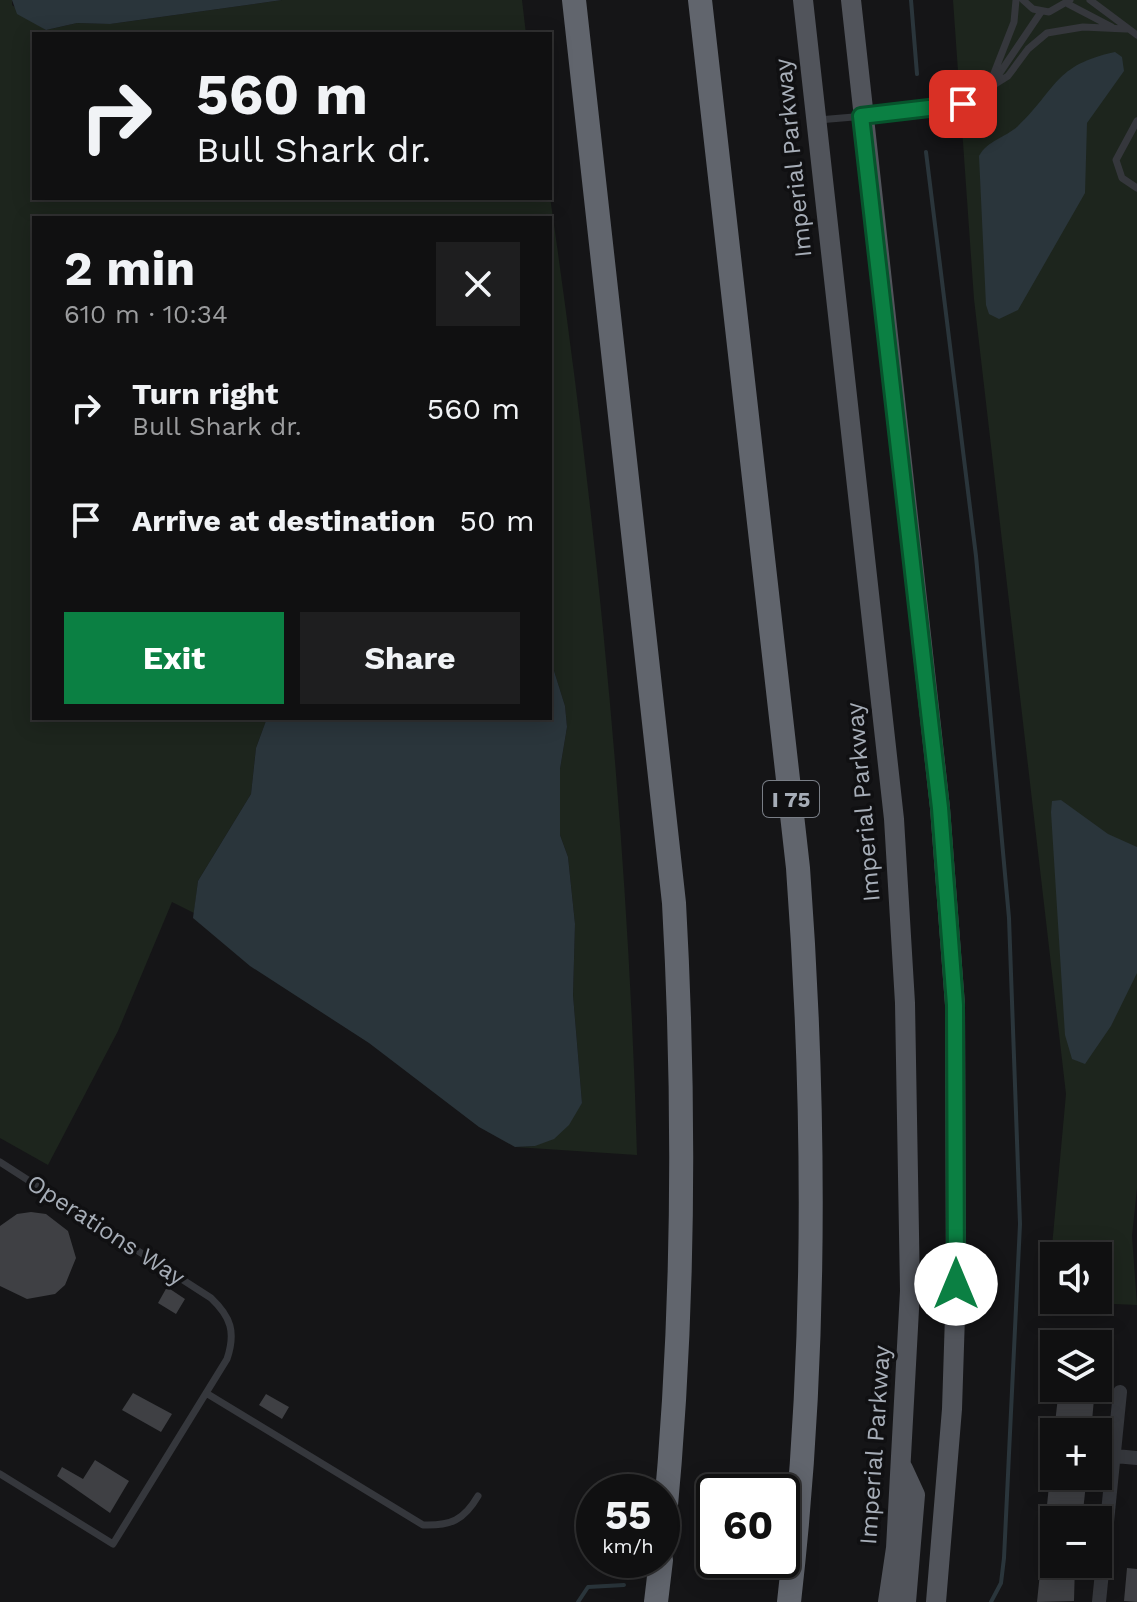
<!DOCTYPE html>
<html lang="en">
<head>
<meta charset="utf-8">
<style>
	body { margin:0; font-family:"Work Sans",sans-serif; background:#1e1e1f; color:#f1f3f6; height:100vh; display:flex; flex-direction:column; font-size:30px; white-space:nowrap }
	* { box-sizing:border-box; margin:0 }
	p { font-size:26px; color:#9c9d9f }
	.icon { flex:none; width:44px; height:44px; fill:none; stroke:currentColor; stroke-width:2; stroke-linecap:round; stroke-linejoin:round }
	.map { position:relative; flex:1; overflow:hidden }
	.panel { position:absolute; left:32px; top:216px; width:520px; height:504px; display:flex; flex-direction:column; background:#101011; border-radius:0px; box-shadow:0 4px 20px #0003,0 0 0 2px #303031 }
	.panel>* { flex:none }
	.top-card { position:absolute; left:32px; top:32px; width:520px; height:168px; border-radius:0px; box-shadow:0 4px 20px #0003,0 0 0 2px #303031; background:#101011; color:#f1f3f6; overflow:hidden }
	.buttons { position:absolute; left:1040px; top:1242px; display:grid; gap:16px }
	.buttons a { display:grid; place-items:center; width:72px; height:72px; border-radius:0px; background:#101011; box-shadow:0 4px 20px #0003,0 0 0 2px #303031; font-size:40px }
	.speed { position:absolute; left:576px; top:1474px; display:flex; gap:16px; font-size:40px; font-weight:700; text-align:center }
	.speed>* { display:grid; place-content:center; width:104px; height:104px; border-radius:50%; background:#101011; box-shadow:0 4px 20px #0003,0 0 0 2px #303031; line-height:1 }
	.speed small { font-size:20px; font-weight:400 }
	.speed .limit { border:4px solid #111; border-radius:12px; background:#fff; color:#111 }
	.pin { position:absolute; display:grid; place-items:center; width:68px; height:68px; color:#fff; margin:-34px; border-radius:16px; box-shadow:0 4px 12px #0006 }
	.me { position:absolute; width:88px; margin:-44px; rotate:0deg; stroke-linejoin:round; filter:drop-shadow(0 0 6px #0008) }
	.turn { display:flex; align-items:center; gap:28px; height:168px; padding:0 32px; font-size:36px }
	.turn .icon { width:104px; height:104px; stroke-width:2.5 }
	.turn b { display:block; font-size:56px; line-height:68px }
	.round { display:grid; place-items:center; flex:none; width:84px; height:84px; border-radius:0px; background:#1e1e1f }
	.overview { display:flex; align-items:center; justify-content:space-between; height:136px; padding:0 32px }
	h1 { font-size:48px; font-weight:700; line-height:60px }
	.cta { display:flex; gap:16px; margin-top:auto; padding:16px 32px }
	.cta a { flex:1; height:92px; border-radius:0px; background:#0b8043; color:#fff; font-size:32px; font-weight:700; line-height:92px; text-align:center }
	.cta a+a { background:#1e1e1f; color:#f1f3f6 }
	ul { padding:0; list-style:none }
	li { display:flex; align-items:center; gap:24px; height:112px; padding:0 32px }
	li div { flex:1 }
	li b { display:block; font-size:30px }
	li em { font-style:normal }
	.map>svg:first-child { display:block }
	.green { fill:#1d251d; fill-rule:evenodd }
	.water { fill:#2a353b }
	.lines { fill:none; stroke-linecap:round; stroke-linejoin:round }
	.stream { stroke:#2a353b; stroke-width:4 }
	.building { fill:#3f4044 }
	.lane { stroke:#35373c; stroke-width:7 }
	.street { stroke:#35373c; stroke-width:14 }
	.primary { stroke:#51545b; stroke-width:20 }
	.highway { stroke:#61656d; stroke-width:24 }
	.route-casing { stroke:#07532c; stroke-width:20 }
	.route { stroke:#0b8043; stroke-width:14 }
	.labels { text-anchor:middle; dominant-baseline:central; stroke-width:7; stroke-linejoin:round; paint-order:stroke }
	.shield { fill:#101012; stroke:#797e86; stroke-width:2 }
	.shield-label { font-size:22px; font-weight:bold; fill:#a6adb7 }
	.street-label { font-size:24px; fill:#a6adb7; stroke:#101012 }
</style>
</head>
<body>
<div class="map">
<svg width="1137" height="1602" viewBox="0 0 1137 1602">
	<rect width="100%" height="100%" fill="#151517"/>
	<!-- green -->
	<path class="green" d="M0 0H12V5L46 30 77 23 110 24 282 0H522L526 34H34V198L550 197C596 514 628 834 637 1155L515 1147 535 1146 582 1103 573 995 575 924 568 857 560 835V769L567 727 565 706 550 658V218H34V718H267L256 748 251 794 198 881 194 913 172 902 118 1031 48 1165 0 1138Z
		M953 0H1137V1188L1132 1236 1137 1305 1047 1301 1066 1094 974 299ZM1054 1256H1098V1300H1054Z"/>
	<!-- water -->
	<path class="water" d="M12 0H282L110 24 77 23 46 30 17 14Z
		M1115 52 1122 57 1124 71 1087 123 1085 193 1018 310 999 319 989 314 986 305 979 156C988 140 1005 138 1018 126 1057 89 1054 65 1115 52Z
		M550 658 565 706 567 727 560 769V835L568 857 575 924 573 995 582 1103 569 1125 554 1139 535 1146 515 1147 479 1127 369 1043 250 966 193 918 198 881 251 794 256 748 267 718H550Z
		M1061 800 1108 834 1137 847V973L1111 1026 1085 1064 1072 1059 1065 1035 1051 812 1052 801Z"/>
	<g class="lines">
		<!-- stream -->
		<path class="stream" d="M911 0 917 74
			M926 152 976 556 1009 918 1020 1224 1004 1558 1001 1583 991 1602
			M578 1602 588 1587 624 1585"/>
	</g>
	<!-- building -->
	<path class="building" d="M31 1212 46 1214 68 1231 76 1258 65 1285 55 1294 27 1299 0 1286V1226L17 1214Z
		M167 1287 185 1299 176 1314 158 1303Z
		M1059 1388H1095L1091 1432H1054Z
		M133 1393 172 1414 161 1432 122 1410Z
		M266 1394 289 1407 282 1419 259 1405Z
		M95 1460 129 1481 110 1513 57 1476 62 1467 83 1479Z
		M1050 1476 1083 1479 1086 1484 1082 1520H1054V1564H1075L1074 1601 1037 1602Z
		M1127 1568 1137 1569V1602L1124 1601Z"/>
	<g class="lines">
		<!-- lane -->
		<path class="lane" d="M1023 0 1033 9 1049 12 1070 0
			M1090 0 1137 35
			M1068 4 1112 27
			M991 86 1041 12
			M987 91 1014 22 1016 0
			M818 120 937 110 963 104 1008 76 1028 49 1047 33 1083 27 1126 29
			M1137 121 1116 160 1122 178 1137 188
			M0 1162 211 1298C231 1317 236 1332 227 1359L113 1544 0 1474
			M206 1393 423 1525C451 1526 464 1520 478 1496"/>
		<!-- street -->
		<path class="street" d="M1115 1456 1137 1458
			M1099 1602 1120 1392"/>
		<!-- primary -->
		<path class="primary" d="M803 0 894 819 905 1003 910 1291 896 1548 888 1602
			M851 0 940 808 955 1005 956 1284 952 1409 936 1602
			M903 1469 915 1495 906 1602"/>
		<!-- highway -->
		<path class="highway" d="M574 0 674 903C686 1119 684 1333 662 1548
			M700 0 798 868C816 1113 817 1358 789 1602
			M656 1602 661 1560"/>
	</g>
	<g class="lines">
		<defs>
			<path id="route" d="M956 1284 955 1005 940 808 861 116 963 104"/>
		</defs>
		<!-- route casing -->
		<use href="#route" class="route-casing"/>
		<!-- route -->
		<use href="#route" class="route"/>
	</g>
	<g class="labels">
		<!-- shield labels -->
		<rect class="shield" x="763" y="781" width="56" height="36" rx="6"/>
		<g class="shield-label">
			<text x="791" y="799">I 75</text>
		</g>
		<!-- street labels -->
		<g class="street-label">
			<text transform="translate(793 158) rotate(-96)">Imperial Parkway</text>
			<text transform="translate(863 802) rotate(-95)">Imperial Parkway</text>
			<text transform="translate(106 1230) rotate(33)">Operations Way</text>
			<text transform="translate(875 1445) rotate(-86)">Imperial Parkway</text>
		</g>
	</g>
</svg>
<div class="buttons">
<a><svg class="icon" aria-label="sound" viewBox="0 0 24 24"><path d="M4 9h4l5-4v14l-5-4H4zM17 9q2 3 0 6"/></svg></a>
<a><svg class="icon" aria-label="layers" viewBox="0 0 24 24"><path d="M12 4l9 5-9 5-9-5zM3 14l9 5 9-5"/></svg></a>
<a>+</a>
<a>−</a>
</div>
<div class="speed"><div>55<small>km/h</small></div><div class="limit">60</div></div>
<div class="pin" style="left:963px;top:104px;background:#d93025"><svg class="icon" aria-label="arrive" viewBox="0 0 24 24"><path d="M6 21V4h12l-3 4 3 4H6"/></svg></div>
<svg class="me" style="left:956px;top:1284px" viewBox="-20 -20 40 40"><circle r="19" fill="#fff"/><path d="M0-13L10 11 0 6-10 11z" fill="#0b8043"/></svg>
<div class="top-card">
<div class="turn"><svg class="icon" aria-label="right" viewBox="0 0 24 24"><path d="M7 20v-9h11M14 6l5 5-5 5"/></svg><div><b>560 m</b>Bull Shark dr.</div></div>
</div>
<section class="panel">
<div class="overview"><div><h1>2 min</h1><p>610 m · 10:34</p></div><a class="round"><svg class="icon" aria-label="close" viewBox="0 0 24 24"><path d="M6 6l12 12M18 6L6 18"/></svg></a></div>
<ul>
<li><svg class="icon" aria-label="right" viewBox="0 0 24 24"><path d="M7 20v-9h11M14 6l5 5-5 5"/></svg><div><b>Turn right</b><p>Bull Shark dr.</p></div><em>560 m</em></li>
<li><svg class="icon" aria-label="arrive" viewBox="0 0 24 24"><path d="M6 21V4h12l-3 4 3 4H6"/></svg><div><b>Arrive at destination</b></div><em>50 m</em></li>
</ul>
<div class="cta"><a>Exit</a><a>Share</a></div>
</section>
</div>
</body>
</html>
